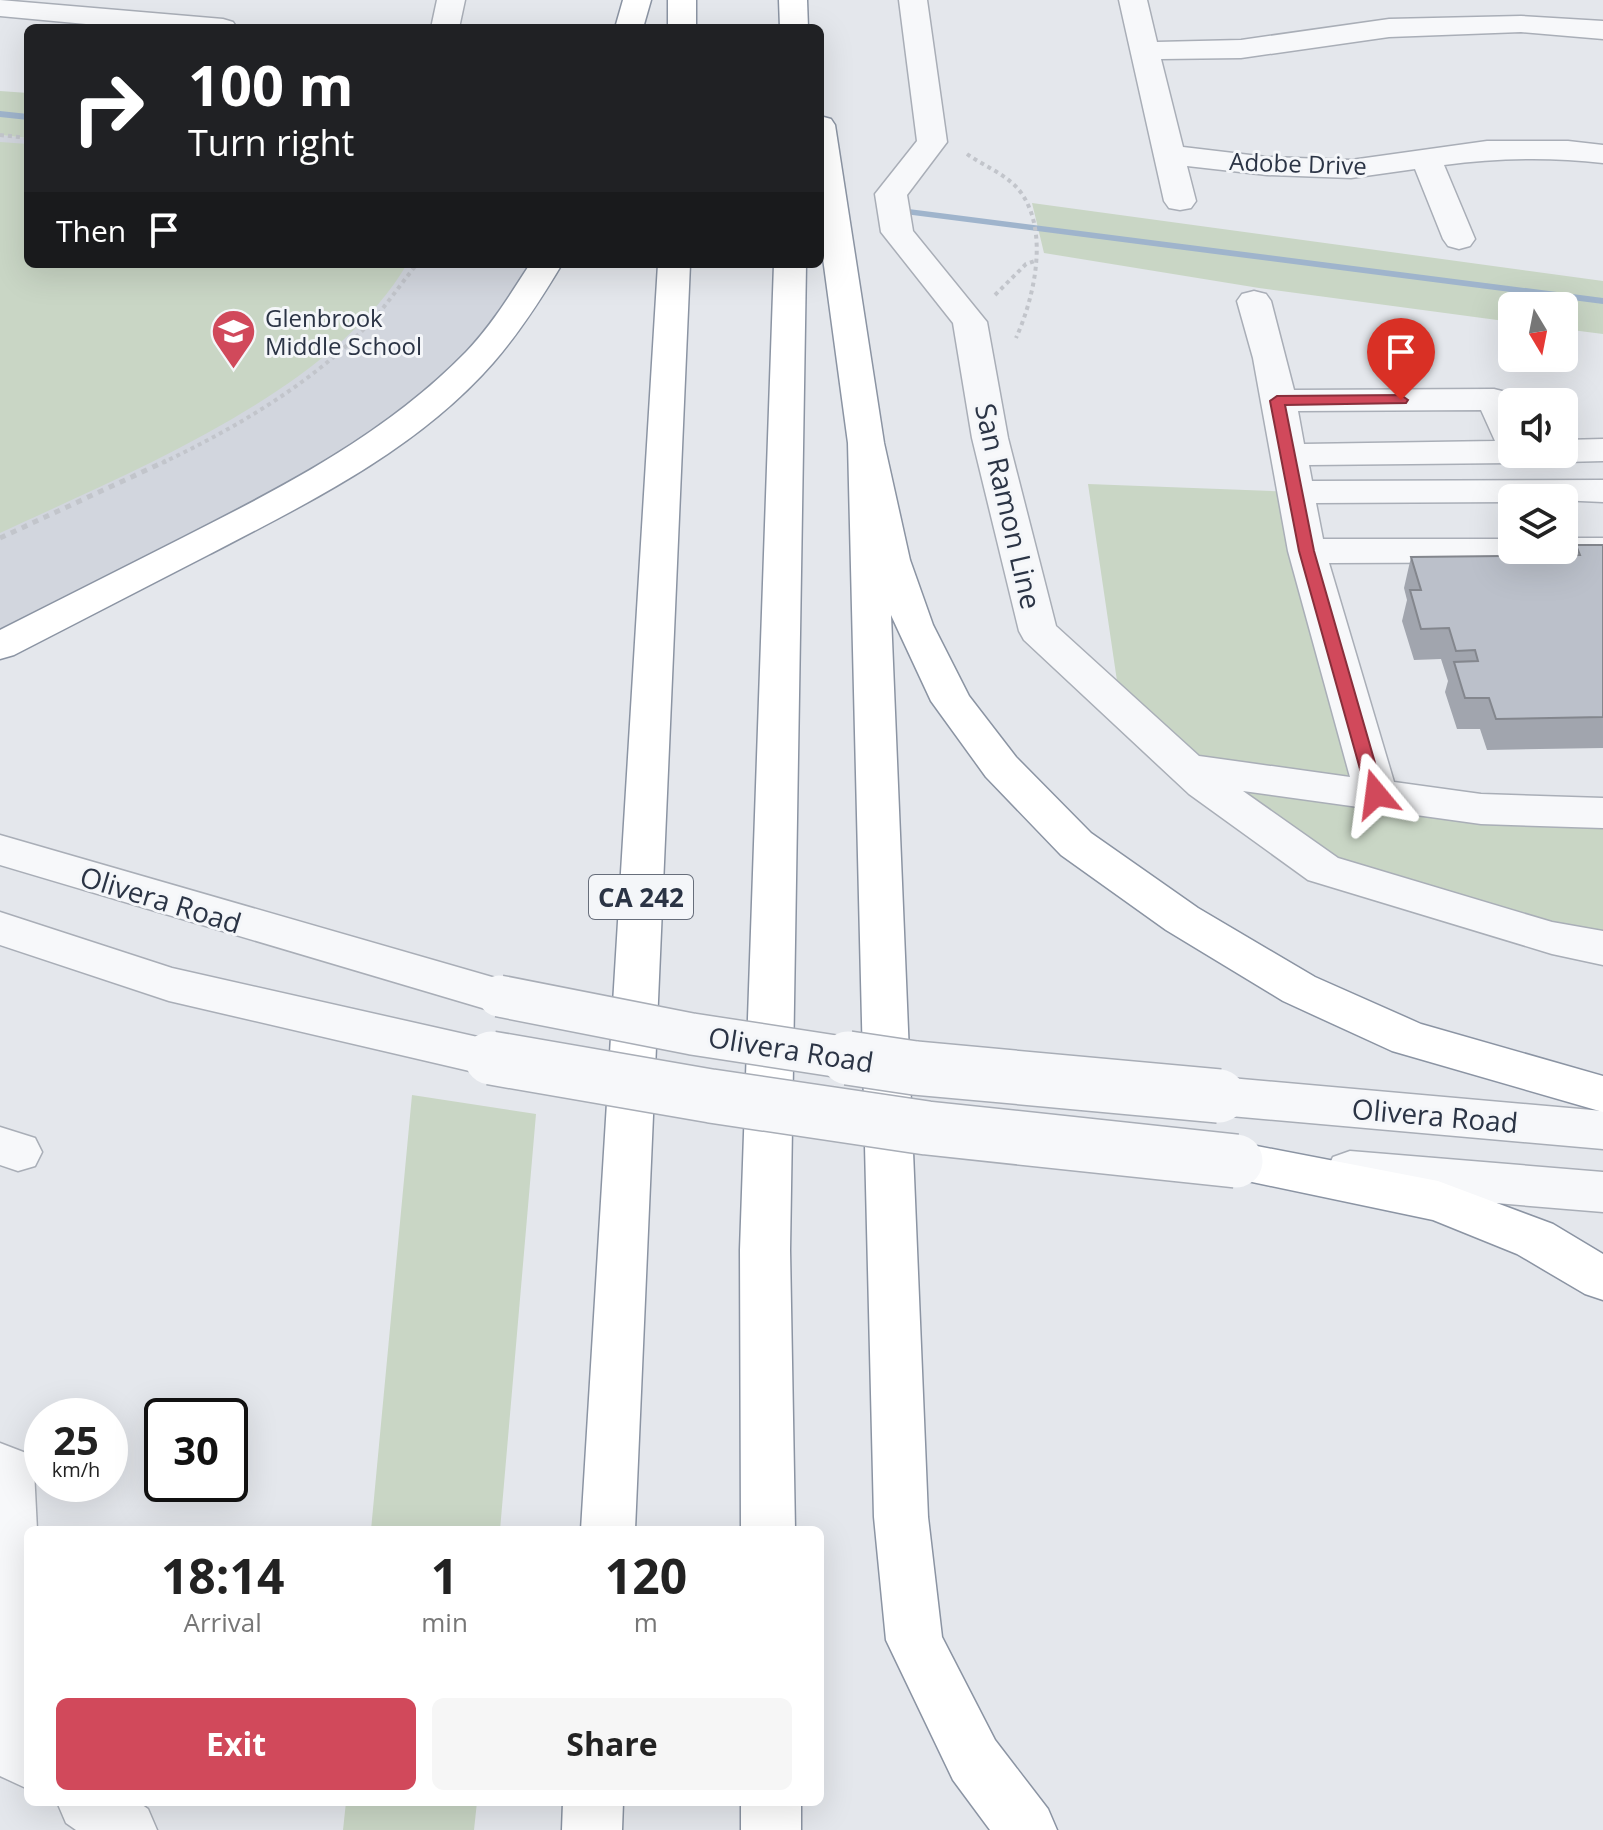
<!DOCTYPE html>
<html lang="en">
<head>
<meta charset="utf-8">
<style>
	body { margin:0; font-family:"Open Sans",sans-serif; background:#f6f6f6; color:#222; height:100vh; display:flex; flex-direction:column; font-size:30px; white-space:nowrap }
	* { box-sizing:border-box; margin:0 }
	p { font-size:26px; color:#767676 }
	.icon { flex:none; width:44px; height:44px; fill:none; stroke:currentColor; stroke-width:2; stroke-linecap:round; stroke-linejoin:round }
	.map { position:relative; flex:1; overflow:hidden }
	.details { position:absolute; left:24px; top:1526px; width:800px; height:280px; display:flex; flex-direction:column; background:#fff; border-radius:12px; box-shadow:0 8px 32px #0002 }
	.details>* { flex:none }
	.banner { position:absolute; left:24px; top:24px; width:800px; height:244px; border-radius:12px; box-shadow:0 8px 32px #0002; background:#202124; color:#fff; overflow:hidden }
	.needle { width:52px; rotate:170deg }
	.buttons { position:absolute; left:1498px; top:292px; display:grid; gap:16px }
	.buttons a { display:grid; place-items:center; width:80px; height:80px; border-radius:12px; background:#fff; box-shadow:0 8px 32px #0002; font-size:40px }
	.speed { position:absolute; left:24px; top:1398px; display:flex; gap:16px; font-size:40px; font-weight:700; text-align:center }
	.speed>* { display:grid; place-content:center; width:104px; height:104px; border-radius:50%; background:#fff; box-shadow:0 8px 32px #0002; line-height:1 }
	.speed small { font-size:20px; font-weight:400 }
	.speed .limit { border:4px solid #111; border-radius:12px; background:#fff; color:#111 }
	.pin { position:absolute; display:grid; place-items:center; width:68px; height:68px; color:#fff; margin:-82px -34px; border-radius:50% 50% 50% 0; rotate:-45deg; box-shadow:0 0 8px #0007 }
	.pin .icon { rotate:45deg }
	.me { position:absolute; width:88px; margin:-44px; rotate:344deg; stroke-linejoin:round; filter:drop-shadow(0 0 6px #0008) }
	.turn { display:flex; align-items:center; gap:28px; height:168px; padding:0 32px; font-size:36px }
	.turn .icon { width:104px; height:104px; stroke-width:2.5 }
	.turn b { display:block; font-size:56px; line-height:68px }
	.then { display:flex; align-items:center; height:76px; padding:0 32px; background:#0003; gap:16px; font-size:30px }
	.eta { display:flex; justify-content:space-evenly; align-items:center; height:136px; text-align:center }
	.eta b { font-size:48px; font-weight:700; line-height:56px }
	.action { display:flex; gap:16px; margin-top:auto; padding:16px 32px }
	.action a { flex:1; height:92px; border-radius:12px; background:#d1495b; color:#fff; font-size:32px; font-weight:700; line-height:92px; text-align:center }
	.action a+a { background:#f6f6f6; color:#222 }
	.map>svg:first-child { display:block }
	.built { fill:#d2d6de }
	.green { fill:#c9d6c5 }
	.lines { fill:none; stroke-linecap:round; stroke-linejoin:round }
	.stream { fill:#9fb4cc; fill-rule:evenodd }
	.minor-casing { stroke:#a9aeb7; stroke-width:3 }
	.highway-casing { stroke:#8b94a3; stroke-width:3 }
	.path-far1 { stroke:#c2c5cb; stroke-width:4; stroke-dasharray:4 4; stroke-linecap:butt }
	.path { stroke:#c2c5cb; stroke-width:5; stroke-dasharray:6 6; stroke-linecap:butt }
	.minor { fill:#f7f8fa; fill-rule:evenodd }
	.highway { fill:#fff; fill-rule:evenodd }
	.minor-bridge-far1-casing { stroke:#a9aeb7; stroke-width:44; stroke-linecap:butt }
	.minor-bridge-casing { stroke:#a9aeb7; stroke-width:56; stroke-linecap:butt }
	.minor-bridge-far1 { stroke:#f7f8fa; stroke-width:41 }
	.minor-bridge { stroke:#f7f8fa; stroke-width:53 }
	.wall { fill:#a1a5ae }
	.building { fill:#bbc0ca; stroke:#83868d; stroke-width:2 }
	.route { fill:#d1495b; stroke:#882f3b; stroke-width:2 }
	.labels { text-anchor:middle; dominant-baseline:central; stroke-width:6; stroke-linejoin:round; paint-order:stroke }
	.far-street-label { font-size:24px; fill:#2b3445; stroke:#f4f6f9 }
	.far-poi-label { font-size:24px; fill:#2b3445; stroke:#f4f6f9; text-anchor:start }
	.shield { fill:#f4f6f9; stroke:#676e7b; stroke-width:2 }
	.shield-label { font-size:26px; font-weight:bold; fill:#2b3445 }
	.street-label { font-size:28px; fill:#2b3445; stroke:#f4f6f9 }
</style>
</head>
<body>
<div class="map">
<svg width="1603" height="1830" viewBox="0 0 1603 1830">
	<rect width="100%" height="100%" fill="#e4e7ec"/>
	<!-- built -->
	<path class="built" d="M0 135 28 138V264H546L440 398 0 646Z"/>
	<!-- green -->
	<path class="green" d="M0 91 28 93V138L0 135Z
		M0 142 28 144V264H407C332 392 130 472 0 533Z
		M1032 203 1603 281V334L1564 329V306H1512V322L1259 288 1044 253Z
		M1088 484 1295 492 1376 794 1603 813V948L1323 869 1121 708Z
		M412 1095 536 1114 500 1530H371Z
		M346 1802H477L474 1830H343Z"/>
	<g class="lines">
		<!-- stream -->
		<path class="stream" d="M0 111 28 114V120L0 117Z
			M893 207 1603 298V304L889 212V208Z"/>
		<defs>
			<path id="minor" d="M0 0 223 19 233 22 237 28H129L0 16Z
				M437 0H465L459 28H431Z
				M899 0H927L947 142 907 195 913 231 987 322 1008 438 1056 626 1199 756 1350 777 1288 551 1253 358 1237 301 1242 294 1254 291 1266 294 1271 301 1294 390 1494 389 1506 392 1513 402 1512 454H1529L1525 460 1512 463 1309 465 1312 481 1603 480V502L1512 498V502L1316 503 1323 539H1512V550H1564V538H1603V562L1329 563 1394 782 1481 794 1603 798V828L1481 824 1243 791 1338 858 1552 922 1603 931V965L1552 954 1308 880 1189 794 1024 640 1019 631 972 438 953 323 881 232 875 194 917 141ZM1481 410 1495 441 1304 444 1298 411Z
				M1119 0H1147L1157 42 1241 40 1389 19 1521 16 1603 21V39L1521 32 1389 37 1241 58 1161 59 1183 147 1267 157 1351 160 1487 141H1568L1603 145V163C1550 157 1497 158 1444 165L1475 239 1470 246 1459 249 1448 246 1443 239 1415 169 1351 178 1267 175 1187 166 1196 201 1191 208 1180 210 1169 208 1164 201Z
				M1603 439V461L1564 462 1551 459 1548 454H1564V440Z
				M0 835 499 979 515 984 522 996 515 1008 499 1013 0 865Z
				M0 912 172 968 491 1040 507 1045 514 1058 507 1071 491 1076 169 1001 0 945Z
				M1219 1077 1603 1111V1149L1219 1115 1202 1109 1195 1096 1202 1083Z
				M0 1127 35 1138 42 1152 35 1166 18 1171 0 1165Z
				M1350 1151 1603 1172V1212L1350 1191 1333 1185 1326 1171 1333 1157Z
				M0 1443 26 1453 34 1470 37 1530H28V1789L0 1776Z
				M57 1802H138L148 1809 157 1830H76L66 1823Z"/>
			<path id="highway" d="M623 0H651L643 28H615Z
				M668 0H696V28H668Z
				M779 0H807L808 28H780Z
				M820 116 831 119 835 125 884 443 910 560 933 625 969 696 1016 757 1091 833 1198 908 1315 977 1421 1024 1603 1076V1112L1392 1051 1283 1001 1166 930 1061 855 986 777 931 701 891 615 928 1517 942 1637 995 1740 1048 1809 1057 1830H990L953 1780 886 1640 874 1517 848 443 820 236Z
				M530 264H562C541 299 520 332 493 363 417 450 308 503 208 555 143 588 79 622 14 655L0 659V630C61 599 123 568 184 537 285 486 386 434 466 352 491 326 510 295 530 264Z
				M658 264H690L635 1530H581Z
				M774 264H806L790 1250 795 1530H741L740 1250Z
				M1236 1142 1438 1181 1553 1224 1603 1254V1300L1585 1294 1517 1254 1433 1220 1219 1175 1212 1161 1219 1147Z
				M563 1802H623L622 1830H562Z
				M741 1802H801V1830H741Z"/>
		</defs>
		<!-- minor casing -->
		<use href="#minor" class="minor-casing"/>
		<!-- highway casing -->
		<use href="#highway" class="highway-casing"/>
		<!-- path-far1 -->
		<path class="path-far1" d="M0 135 28 138
			M967 154C985 167 1009 175 1022 194 1049 234 1034 298 1016 338
			M995 295 1026 264 1035 261
			M162 463C240 426 321 378 379 313 392 297 404 280 417 264"/>
		<!-- path -->
		<path class="path" d="M0 538 166 461"/>
		<!-- minor -->
		<use href="#minor" class="minor"/>
		<!-- highway -->
		<use href="#highway" class="highway"/>
		<defs>
			<path id="minor-bridge-far1" d="M499 996 692 1034 861 1060
				M491 1058 501 1060"/>
			<path id="minor-bridge" d="M491 1058 711 1096 927 1128 1236 1161
				M848 1058 915 1068 1219 1096"/>
		</defs>
		<!-- minor-bridge-far1 casing -->
		<use href="#minor-bridge-far1" class="minor-bridge-far1-casing"/>
		<!-- minor-bridge casing -->
		<use href="#minor-bridge" class="minor-bridge-casing"/>
		<!-- minor-bridge-far1 -->
		<use href="#minor-bridge-far1" class="minor-bridge-far1"/>
		<!-- minor-bridge -->
		<use href="#minor-bridge" class="minor-bridge"/>
	</g>
	<!-- wall -->
	<path class="wall" d="M1576 545H1603V748L1487 750 1480 729H1457L1445 692 1448 681 1441 659 1414 660 1402 621 1407 600 1404 588 1411 557 1573 555Z"/>
	<!-- building -->
	<path class="building" d="M1576 545H1603V717L1496 719 1489 698H1465L1454 662 1478 661 1475 650 1456 651 1449 628 1421 629 1410 590H1421L1411 557 1580 555Z"/>
	<!-- route -->
	<path class="route" d="M1401 395 1408 400 1406 403 1285 405 1314 551 1384 794 1376 800 1367 794 1299 551 1270 401 1277 396Z"/>
	<!-- icons -->
	<defs>
		<symbol id="school-pin" viewBox="-11 -11 22 30"><path d="M0 17L-7.5 6A9.5 9.5 0 1 1 7.5 6Z" fill="#d1495b" stroke="#f4f6f9"/><path d="M0-5L7-2L0 1L-7-2ZM-4 1L0 2.5L4 1V4Q0 6-4 4Z" fill="#fff"/></symbol>
	</defs>
	<g fill-rule="evenodd">
		<use href="#school-pin" x="208" y="306" width="51" height="69"/>
	</g>
	<g class="labels">
		<!-- far-street labels -->
		<g class="far-street-label">
			<text transform="translate(1298 163) rotate(2)">Adobe Drive</text>
		</g>
		<!-- far-poi labels -->
		<g class="far-poi-label">
			<text x="265" y="317">Glenbrook<tspan x="265" dy="28">Middle School</tspan></text>
		</g>
		<!-- shield labels -->
		<rect class="shield" x="589" y="875" width="104" height="44" rx="6"/>
		<g class="shield-label">
			<text x="641" y="897">CA 242</text>
		</g>
		<!-- street labels -->
		<g class="street-label">
			<text transform="translate(1009 506) rotate(77)">San Ramon Line</text>
			<text transform="translate(161 899) rotate(17)">Olivera Road</text>
			<text transform="translate(791 1049) rotate(9)">Olivera Road</text>
			<text transform="translate(1435 1115) rotate(5)">Olivera Road</text>
		</g>
	</g>
</svg>
<div class="buttons">
<a><svg class="needle" viewBox="-14 -14 28 28"><path d="M0-13l5 13h-10z" fill="#e53935"/><path d="M0 13l5-13h-10z" fill="#767676"/></svg></a>
<a><svg class="icon" aria-label="sound" viewBox="0 0 24 24"><path d="M4 9h4l5-4v14l-5-4H4zM17 9q2 3 0 6"/></svg></a>
<a><svg class="icon" aria-label="layers" viewBox="0 0 24 24"><path d="M12 4l9 5-9 5-9-5zM3 14l9 5 9-5"/></svg></a>
</div>
<div class="speed"><div>25<small>km/h</small></div><div class="limit">30</div></div>
<div class="pin" style="left:1401px;top:400px;background:#d93025"><svg class="icon" aria-label="arrive" viewBox="0 0 24 24"><path d="M6 21V4h12l-3 4 3 4H6"/></svg></div>
<svg class="me" style="left:1376px;top:794px" viewBox="-20 -20 40 40"><path d="M0-17L14 15 0 8-14 15z" fill="#d1495b" stroke="#fff" stroke-width="4"/></svg>
<div class="banner">
<div class="turn"><svg class="icon" aria-label="right" viewBox="0 0 24 24"><path d="M7 20v-9h11M14 6l5 5-5 5"/></svg><div><b>100 m</b>Turn right</div></div>
<div class="then">Then<svg class="icon" aria-label="arrive" viewBox="0 0 24 24"><path d="M6 21V4h12l-3 4 3 4H6"/></svg></div>
</div>
<section class="details">
<div class="eta">
<div><b>18:14</b><p>Arrival</p></div>
<div><b>1</b><p>min</p></div>
<div><b>120</b><p>m</p></div>
</div>
<div class="action"><a>Exit</a><a>Share</a></div>
</section>
</div>
</body>
</html>
